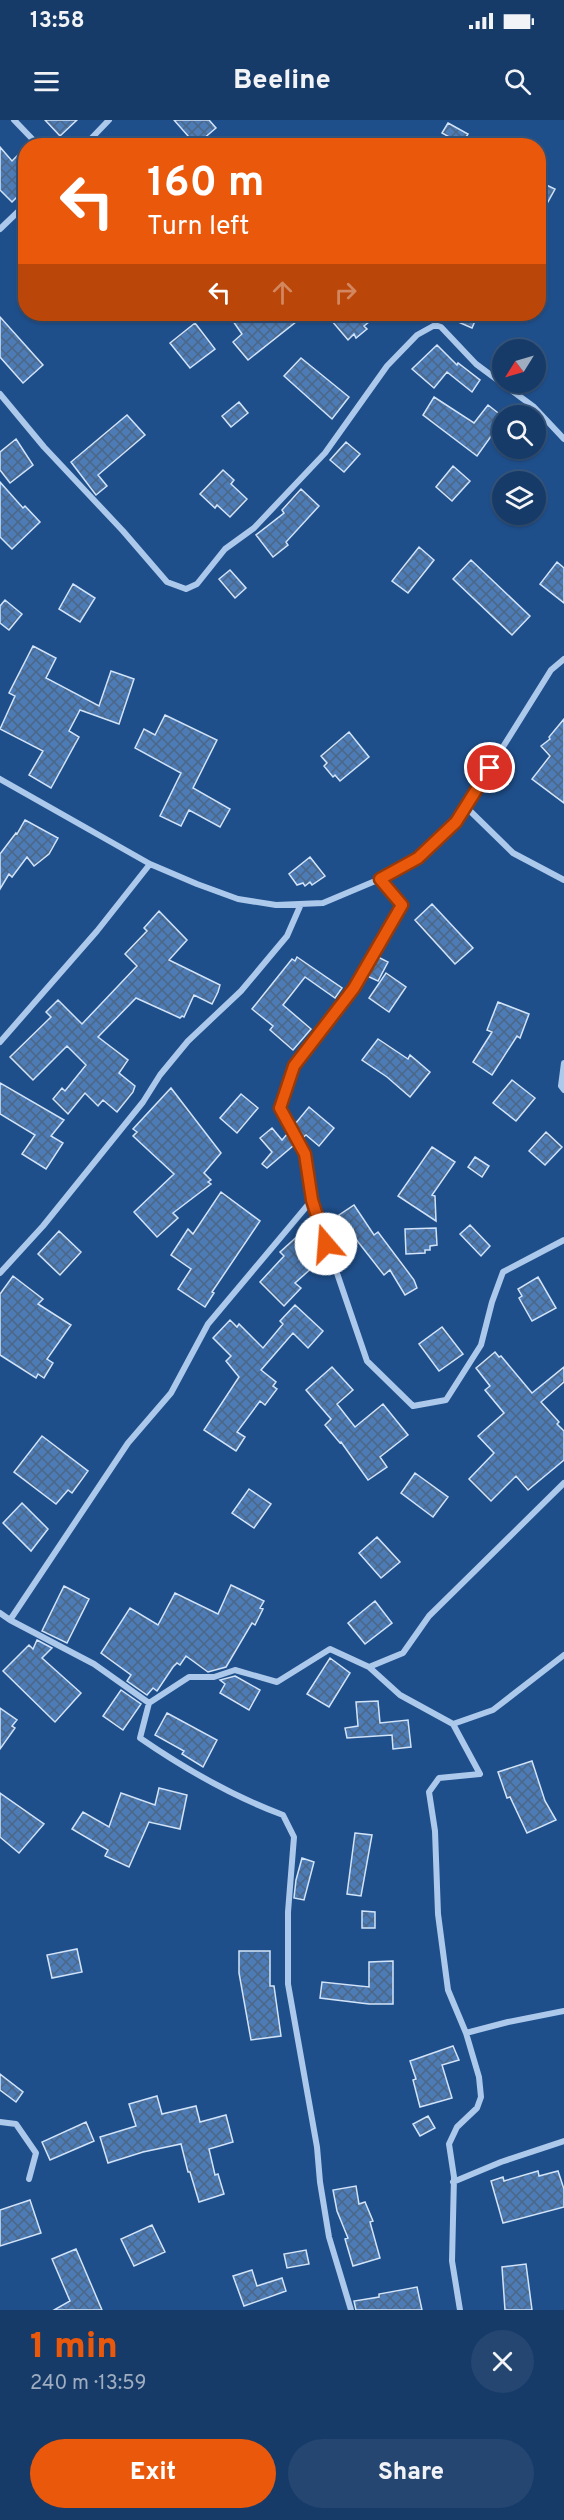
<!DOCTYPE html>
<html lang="en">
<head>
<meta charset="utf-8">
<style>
	body { margin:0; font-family:Overpass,sans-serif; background:#244671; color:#f1f3f6; height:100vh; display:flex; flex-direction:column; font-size:22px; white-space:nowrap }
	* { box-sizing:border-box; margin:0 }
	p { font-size:20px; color:#9eadc0 }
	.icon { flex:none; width:33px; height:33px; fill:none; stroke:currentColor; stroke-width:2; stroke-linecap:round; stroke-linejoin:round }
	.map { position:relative; height:2190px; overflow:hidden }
	.panel { display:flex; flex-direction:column; background:#173b68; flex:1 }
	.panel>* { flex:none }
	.hud { position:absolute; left:18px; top:18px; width:528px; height:183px; border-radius:24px; box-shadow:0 2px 4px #0004,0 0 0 2px #36557c; background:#ea580c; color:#fff; overflow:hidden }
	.needle { width:39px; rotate:233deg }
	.fabs { position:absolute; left:492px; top:219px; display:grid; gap:12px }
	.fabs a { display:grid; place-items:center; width:54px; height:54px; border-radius:50%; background:#173b68; box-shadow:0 2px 4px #0004,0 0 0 2px #36557c; font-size:30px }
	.pin { position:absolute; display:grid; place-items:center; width:51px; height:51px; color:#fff; margin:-26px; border:3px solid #fff; border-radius:50%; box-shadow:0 2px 6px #0007 }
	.me { position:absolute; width:66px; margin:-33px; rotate:342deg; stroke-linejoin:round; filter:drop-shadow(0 0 4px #0008) }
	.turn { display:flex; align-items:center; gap:21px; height:126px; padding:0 30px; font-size:27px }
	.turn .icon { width:78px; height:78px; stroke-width:2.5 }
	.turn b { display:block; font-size:42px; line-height:51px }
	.lanes { display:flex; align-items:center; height:57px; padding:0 30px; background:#0003; justify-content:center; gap:30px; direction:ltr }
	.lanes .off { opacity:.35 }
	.round { display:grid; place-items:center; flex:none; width:63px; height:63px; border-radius:32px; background:#244671 }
	.overview { display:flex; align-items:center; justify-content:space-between; height:102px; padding:0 30px }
	h1 { font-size:36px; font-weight:800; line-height:45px; color:#ea580c }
	.button { display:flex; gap:12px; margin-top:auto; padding:12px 30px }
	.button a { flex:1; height:69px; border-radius:36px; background:#ea580c; color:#fff; font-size:24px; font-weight:800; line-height:69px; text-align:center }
	.button a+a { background:#244671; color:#f1f3f6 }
	.status { display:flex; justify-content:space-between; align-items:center; height:42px; padding:0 30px; background:#173b68; direction:ltr }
	.status svg { height:16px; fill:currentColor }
	header { display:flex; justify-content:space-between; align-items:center; height:78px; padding:0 30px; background:#173b68; font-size:27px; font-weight:800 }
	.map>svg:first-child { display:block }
	.building { fill:url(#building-cross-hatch); stroke:#d1e3f8; stroke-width:1.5 }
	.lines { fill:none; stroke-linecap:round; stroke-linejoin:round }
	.minor { stroke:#acc9ec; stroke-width:6 }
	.route-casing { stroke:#983908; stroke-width:15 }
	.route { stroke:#ea580c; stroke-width:10 }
</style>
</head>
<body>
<div class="status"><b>13:58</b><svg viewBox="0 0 49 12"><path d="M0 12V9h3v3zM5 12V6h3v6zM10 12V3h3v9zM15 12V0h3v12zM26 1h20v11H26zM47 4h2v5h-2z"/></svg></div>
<header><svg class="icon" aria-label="menu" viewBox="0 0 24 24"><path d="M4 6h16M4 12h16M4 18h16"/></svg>Beeline<svg class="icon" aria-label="search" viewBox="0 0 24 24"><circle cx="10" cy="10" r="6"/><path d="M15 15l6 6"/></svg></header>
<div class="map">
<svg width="564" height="2190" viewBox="0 0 564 2190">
	<defs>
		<pattern id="building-cross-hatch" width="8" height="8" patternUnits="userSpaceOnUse" patternTransform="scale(1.5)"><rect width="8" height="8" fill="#4c7bb5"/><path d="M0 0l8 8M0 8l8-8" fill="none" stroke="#4c6686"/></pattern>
	</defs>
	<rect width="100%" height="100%" fill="#1f4f8b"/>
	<!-- building -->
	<path class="building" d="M45 0H77L60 16Z
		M174 0H209L216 8 196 25Z
		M448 3 468 14 462 24 442 13Z
		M0 27 12 41 19 34 26 40V68L12 82 0 70Z
		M538 61 555 69 538 100Z
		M228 194H306L248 240 233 222 242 214Z
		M326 194H379L364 206 367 209 356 218 354 214 348 220Z
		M440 194H478L472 208Z
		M0 197 43 245 23 263 0 237Z
		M195 203 215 229 190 248 170 223Z
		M437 225 457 245 458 243 480 260 472 272 447 252 434 268 412 249Z
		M301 238 349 277 332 299 284 256Z
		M434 277 474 303 488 285 502 296V301L477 336 423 295Z
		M239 282 248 293 231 307 222 296Z
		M127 295 145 315 98 355 107 366 96 375 71 342Z
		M16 319 33 345 10 363 0 350V332Z
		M346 322 360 334 344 352 330 340Z
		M453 346 470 361 452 381 436 367Z
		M223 350 234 360 231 364 247 379 230 397 217 385 215 388 200 374Z
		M0 362 23 388 25 386 40 402 12 429 0 417Z
		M301 369 319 386 286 422 288 425 273 437 256 415 284 393 282 390Z
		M419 427 434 440 408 473 392 461Z
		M471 440 530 496 512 515 453 459Z
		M557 442 564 448V483L540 464Z
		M230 450 246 468 235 478 219 459Z
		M73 464 95 478 80 502 59 489Z
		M5 480 22 494 9 510 0 503V486Z
		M33 526 56 538 46 558 99 586 111 551 134 559 119 604 80 590 69 611 79 617 51 668 29 655 43 631 0 609 15 576 9 573Z
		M165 595 217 620 193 668 230 689 220 707 189 690 181 706 160 696 181 653 135 628 144 609 155 615Z
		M564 599V683L532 659 550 636 541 626 550 619 549 617Z
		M349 612 369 637 340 661 335 655 333 657 324 646 327 643 321 636Z
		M25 700 58 718 49 734 34 746 27 737 12 757 9 754 0 769V734L16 713 17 714Z
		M310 737 325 756 312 765 310 762 305 766 303 763 297 765 289 754Z
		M432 784 473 828 455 844 415 800Z
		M159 791 187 820 169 840 220 865 218 872 212 884 194 875 184 897 182 896 180 898 136 878 98 917 128 940 119 953 135 966 133 972 117 992 103 980 98 986 85 973 68 994 53 979 62 968 65 971 86 945 67 926 33 960 10 937 51 897 46 892 58 880 82 904 137 846 125 834 147 811 144 808Z
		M297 837 342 868 335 878 305 857 283 885 311 909 293 930 270 910 273 906 252 889 292 839 295 841Z
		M378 837 388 842 378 861 367 856Z
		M386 853 406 867 389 892 369 878Z
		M498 882 529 894 520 918 517 916 492 955 473 942 492 912 487 910Z
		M378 919 408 939 410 935 430 952 410 977 387 957 362 940Z
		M512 960 535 978 516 1001 493 983Z
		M0 963 64 1000 51 1016 63 1023 46 1049 22 1034 35 1015 0 994Z
		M171 968 221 1033 204 1053 211 1060 208 1062 211 1064 173 1093 178 1098 157 1117 134 1092 174 1054 133 1016 137 1012 133 1009Z
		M241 974 258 988 237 1013 220 998Z
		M309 987 334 1008 319 1026 306 1015 302 1018 295 1004Z
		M272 1008 282 1020 288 1013 294 1025 267 1048 262 1044 272 1032 260 1018Z
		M546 1012 562 1027 545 1045 529 1031Z
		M432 1027 455 1042 432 1075 435 1076 436 1101 398 1076Z
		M475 1037 489 1046 482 1057 468 1047Z
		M221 1072 260 1101 212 1172 214 1173 205 1187 178 1169 191 1149 171 1135 188 1109 193 1114Z
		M354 1085 374 1115 378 1112 414 1160 417 1168 405 1175 390 1150 384 1155 355 1118 346 1124 338 1111 340 1110 335 1101 340 1097 339 1095Z
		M470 1105 490 1126 481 1136 460 1114Z
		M436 1108 437 1125 430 1126V1130H425V1133L406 1134 405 1109Z
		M59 1111 81 1132 60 1155 38 1134Z
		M302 1112 324 1137 295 1163 301 1168 284 1186 260 1162 284 1136 280 1132Z
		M13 1156 43 1179 38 1184 71 1205 47 1239 53 1243 44 1258 38 1254 36 1258 0 1235V1174Z
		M538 1157 556 1188 532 1201 519 1178 522 1176 518 1169Z
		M295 1185 323 1211 308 1228 293 1213 261 1250 276 1262 273 1266 277 1269 265 1285 260 1281 237 1312 245 1317 236 1331 204 1310 239 1257 226 1241 231 1236 213 1218 230 1200 237 1207 239 1204 263 1228 283 1204 280 1201Z
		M442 1207 463 1234 439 1251 419 1224Z
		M495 1232 499 1237 501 1236 532 1273 564 1247V1262L541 1282 559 1302 557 1304 564 1311V1340L528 1370 516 1356 491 1381 469 1359 494 1333 478 1316 504 1293 485 1270 490 1266 476 1248Z
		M332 1247 353 1270 337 1284 355 1307 383 1284 408 1315 380 1337 387 1347 368 1360 341 1322 340 1323 325 1305 331 1299 306 1270Z
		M42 1316 88 1351 72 1373 68 1370 56 1384 14 1352Z
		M415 1353 448 1377 433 1397 401 1373Z
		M249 1369 271 1384 254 1408 232 1393Z
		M22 1383 48 1409 31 1431 3 1403Z
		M377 1417 400 1442 381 1458 359 1433Z
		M231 1465 264 1481 260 1488 263 1489 255 1505 252 1503 226 1547 208 1552 186 1536 180 1545 177 1543 173 1547 157 1571 153 1568 147 1575 127 1561 131 1555 101 1533 130 1488 158 1505 175 1473 218 1494Z
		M64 1466 89 1479 67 1523 42 1511Z
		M375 1481 392 1503 365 1524 348 1503Z
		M37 1520 52 1528 42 1538 81 1573 55 1602 3 1551 29 1525 33 1529Z
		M330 1538 350 1553 329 1587 307 1574Z
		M235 1556 260 1570 249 1590 220 1573 225 1564 220 1560Z
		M121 1570 141 1584 123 1610 103 1596Z
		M378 1581 380 1603 408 1600 411 1627 393 1629 392 1615 347 1618 345 1608 358 1606 356 1582Z
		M0 1588 17 1600 12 1606 15 1608 0 1629Z
		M167 1593 217 1620 203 1647 182 1634 184 1631 155 1615Z
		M532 1641 545 1681 556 1700 527 1713 510 1677 507 1678 498 1652Z
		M159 1668 187 1675 180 1709 149 1702 129 1747 105 1736 108 1730 72 1709 83 1692 109 1707 121 1673 155 1685Z
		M0 1673 44 1704 19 1733 0 1717Z
		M355 1713 372 1715 361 1776 347 1774Z
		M302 1738 314 1742 304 1780 294 1778 296 1760Z
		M362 1791 375 1792V1808H362Z
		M77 1829 82 1852 52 1858 47 1835Z
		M239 1831H270V1866H274L281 1916 251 1920 239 1853Z
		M393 1841V1884H369L320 1878 322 1862 369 1867V1842Z
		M453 1926 459 1940 442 1945 452 1978 420 1987 413 1960 416 1959 410 1941Z
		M0 1954 23 1972 16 1982 0 1970Z
		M157 1976 162 1994 196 1986 200 2002 226 1995 233 2022 209 2029 215 2055 218 2054 224 2074 199 2082 190 2052H188L181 2024 143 2032 108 2043 100 2017 136 2006 129 1984Z
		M428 1996 435 2008 420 2016 413 2004Z
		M86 2002 94 2021 50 2040 42 2022Z
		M538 2051 539 2056 558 2051 564 2069V2087L503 2103 491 2061 503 2057 504 2061Z
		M356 2066 359 2084 365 2082 373 2101 370 2102 380 2138 353 2146 345 2119 348 2118 337 2091 333 2070Z
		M30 2080 41 2113 0 2126V2090Z
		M152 2105 165 2132 134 2146 121 2119Z
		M76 2129 102 2190H54L70 2181 52 2139Z
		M306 2130 309 2144 287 2148 284 2134Z
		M526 2144 532 2190H505L502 2147Z
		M252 2150 257 2166 282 2158 286 2171 244 2186 233 2156Z
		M417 2167 422 2190H356L354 2181 379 2177V2174Z"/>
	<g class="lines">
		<!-- minor -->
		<path class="minor" d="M14 0 39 26
			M84 26 109 0
			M0 109 26 84
			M0 274 44 327 123 411 167 462 186 469 197 464 225 429 254 408 325 333 387 246 417 215 435 205 441 207 476 244 534 287 564 319
			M0 659 150 744 197 764 238 779 276 785 323 783 380 759 418 738 456 702 551 550 564 539
			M466 687 513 733 564 760
			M0 922 97 811 150 744
			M564 943 561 966 564 970
			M312 1080 367 1241 413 1286 446 1280 481 1225 492 1182 503 1152 564 1120
			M0 1153 43 1106 143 982 160 955 188 921 241 871 287 816 301 784
			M0 1493 10 1500 128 1323 171 1273 208 1204 312 1080 305 1034 280 988 294 946 354 868 402 785 380 759
			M10 1500 94 1544 149 1583 189 1557H214L235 1550 277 1562 330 1529 369 1547 403 1533 429 1496 564 1363
			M369 1547 400 1575 453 1604 493 1590 564 1535
			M149 1583 140 1618C185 1649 232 1676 283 1695L294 1717 288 1792V1864L317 2027 320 2062 329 2117 351 2190
			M453 1604 480 1654 439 1658 429 1672 435 1711 438 1794 448 1870 466 1913 479 1957 481 1977 477 1988 457 2007 449 2024 454 2057 452 2141 460 2190
			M466 1913 508 1902 564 1891
			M0 2002 16 2004 36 2033 29 2059
			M453 2062 501 2042 564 2021"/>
	</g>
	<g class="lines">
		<defs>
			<path id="route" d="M326 1124 312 1080 305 1034 280 988 294 946 354 868 402 785 380 759 418 738 456 702 490 648"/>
		</defs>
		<!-- route casing -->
		<use href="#route" class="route-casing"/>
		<!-- route -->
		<use href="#route" class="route"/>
	</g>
</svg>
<div class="fabs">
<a><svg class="needle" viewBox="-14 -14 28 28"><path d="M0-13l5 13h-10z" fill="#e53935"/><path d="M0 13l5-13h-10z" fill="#9eadc0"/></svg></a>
<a><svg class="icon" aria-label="search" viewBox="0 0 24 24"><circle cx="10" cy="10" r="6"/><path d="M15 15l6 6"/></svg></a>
<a><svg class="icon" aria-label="layers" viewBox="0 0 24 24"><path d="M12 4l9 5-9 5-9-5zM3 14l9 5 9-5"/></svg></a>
</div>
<div class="pin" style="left:490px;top:648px;background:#d93025"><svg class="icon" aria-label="arrive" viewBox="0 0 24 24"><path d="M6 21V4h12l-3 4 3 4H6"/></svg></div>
<svg class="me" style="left:326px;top:1124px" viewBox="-20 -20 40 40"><circle r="19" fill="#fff"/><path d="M0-13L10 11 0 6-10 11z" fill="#ea580c"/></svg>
<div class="hud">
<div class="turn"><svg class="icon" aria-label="left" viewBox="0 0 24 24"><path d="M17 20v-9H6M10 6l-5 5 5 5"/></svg><div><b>160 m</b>Turn left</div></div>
<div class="lanes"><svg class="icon" aria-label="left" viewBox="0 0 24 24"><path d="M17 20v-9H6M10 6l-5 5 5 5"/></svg><svg class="icon off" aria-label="ahead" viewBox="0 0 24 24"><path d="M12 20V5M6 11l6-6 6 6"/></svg><svg class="icon off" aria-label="right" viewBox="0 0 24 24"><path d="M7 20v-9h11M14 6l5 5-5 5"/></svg></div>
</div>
</div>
<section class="panel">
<div class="overview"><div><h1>1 min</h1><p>240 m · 13:59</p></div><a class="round"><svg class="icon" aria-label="close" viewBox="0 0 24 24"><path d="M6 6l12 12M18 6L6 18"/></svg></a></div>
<div class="button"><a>Exit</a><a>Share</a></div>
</section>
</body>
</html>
